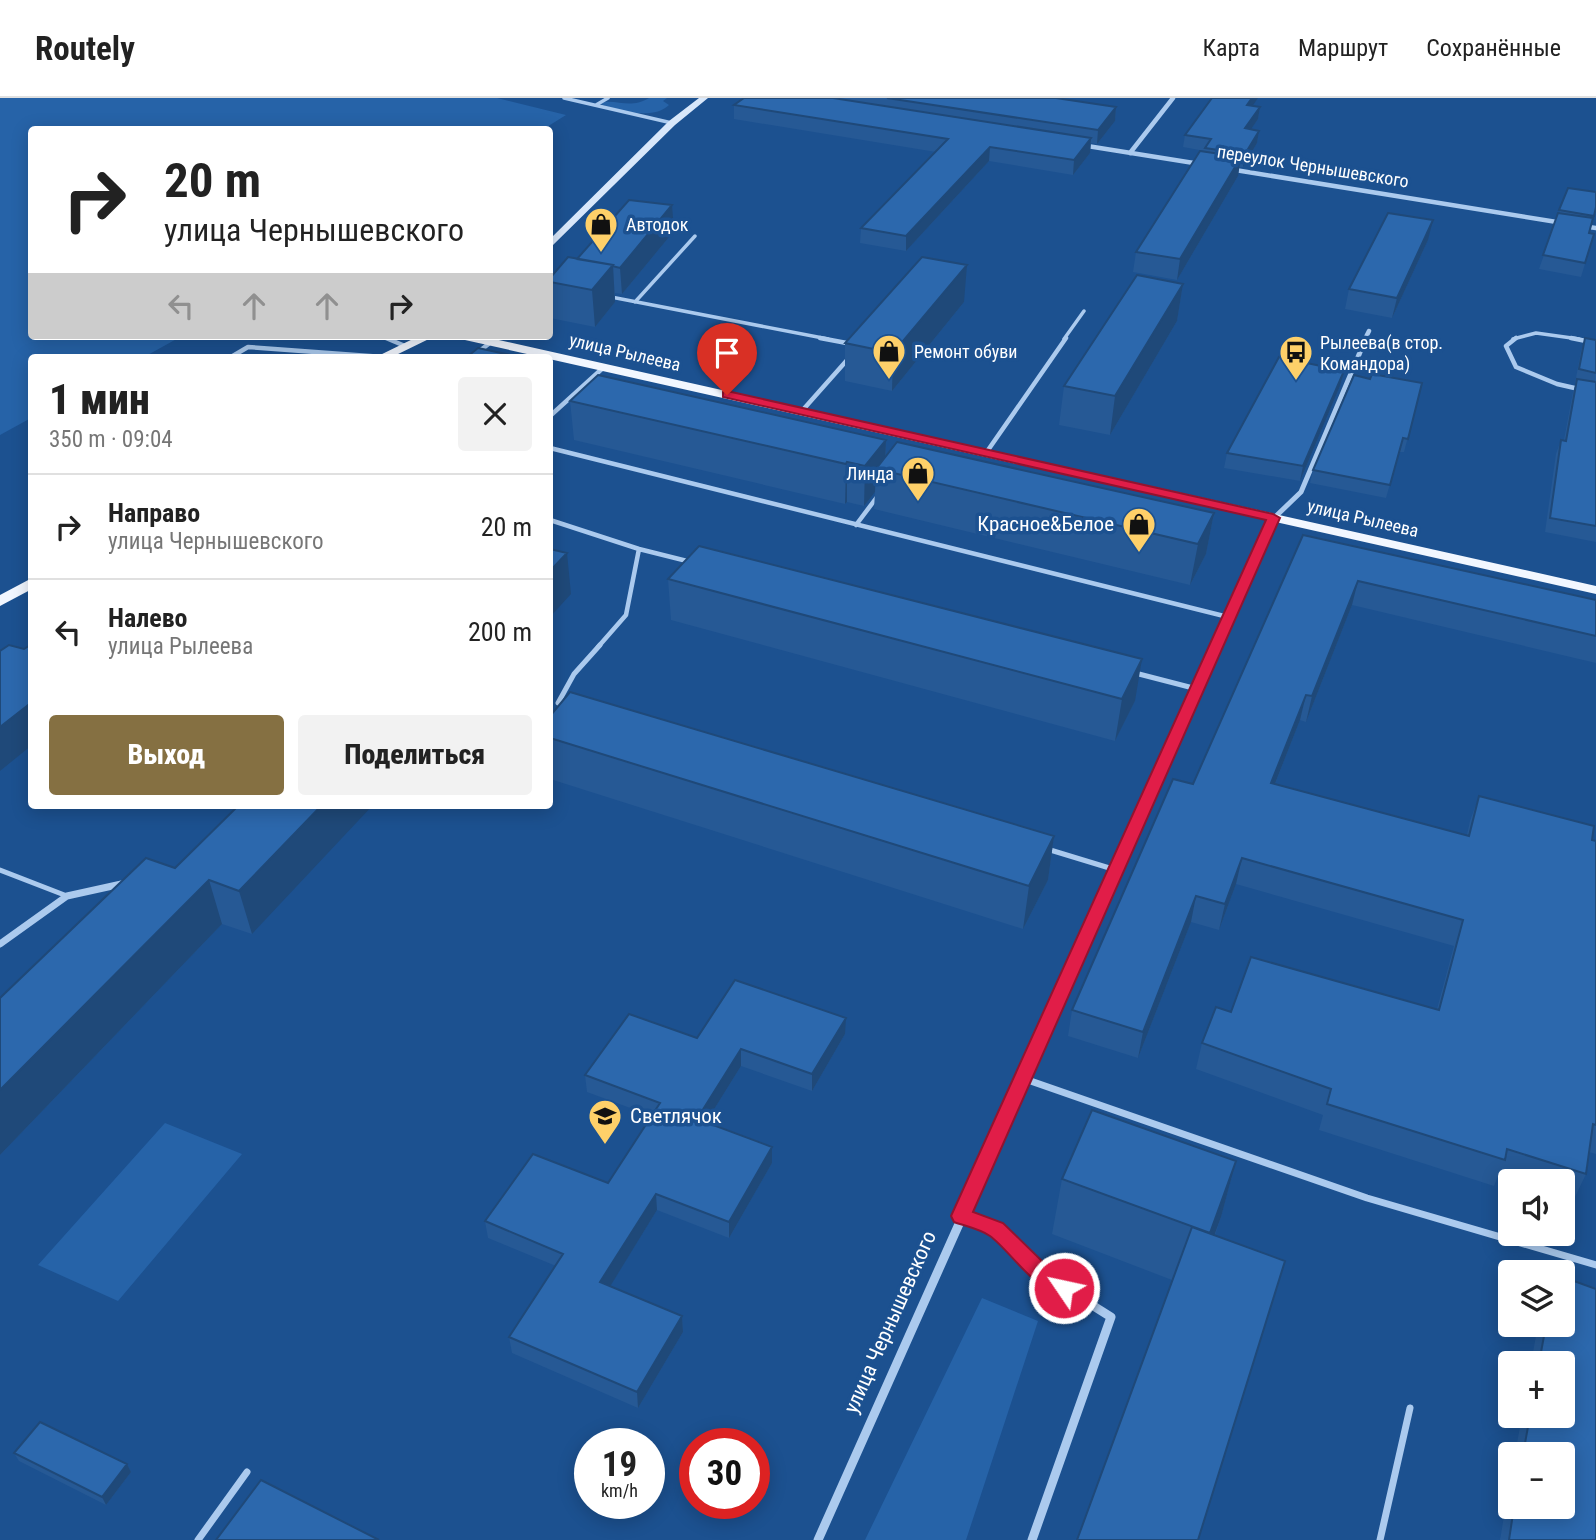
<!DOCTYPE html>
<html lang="ru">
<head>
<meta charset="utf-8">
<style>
	body { margin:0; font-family:"Roboto Condensed",sans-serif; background:#f2f2f2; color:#222; height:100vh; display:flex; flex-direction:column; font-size:26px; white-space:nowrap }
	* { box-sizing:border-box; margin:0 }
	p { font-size:23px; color:#767676 }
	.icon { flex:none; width:38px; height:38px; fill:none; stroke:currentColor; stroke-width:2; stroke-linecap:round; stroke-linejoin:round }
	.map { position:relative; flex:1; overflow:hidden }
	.sheet { position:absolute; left:28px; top:256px; width:525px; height:455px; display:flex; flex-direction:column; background:#fff; border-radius:7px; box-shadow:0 4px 18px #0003 }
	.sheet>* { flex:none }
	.top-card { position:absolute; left:28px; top:28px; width:525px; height:214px; border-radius:7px; box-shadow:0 4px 18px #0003; background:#fff; color:#222; overflow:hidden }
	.controls { position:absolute; left:1498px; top:1071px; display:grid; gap:14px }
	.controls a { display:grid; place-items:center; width:77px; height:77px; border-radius:7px; background:#fff; box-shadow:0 4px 18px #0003; font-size:35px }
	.speed { position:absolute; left:574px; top:1330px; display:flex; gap:14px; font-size:35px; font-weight:700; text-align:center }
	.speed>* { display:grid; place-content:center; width:91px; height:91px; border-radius:50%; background:#fff; box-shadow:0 4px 18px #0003; line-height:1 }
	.speed small { font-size:18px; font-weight:400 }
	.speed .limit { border:10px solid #d22; background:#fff; color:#111 }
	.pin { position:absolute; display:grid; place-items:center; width:60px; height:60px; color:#fff; margin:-72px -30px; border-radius:50% 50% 50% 0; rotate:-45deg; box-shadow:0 0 7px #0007 }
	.pin .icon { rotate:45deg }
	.me { position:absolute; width:77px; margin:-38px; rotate:304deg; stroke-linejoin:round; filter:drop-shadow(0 0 5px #0008) }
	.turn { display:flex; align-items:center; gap:24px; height:147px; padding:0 21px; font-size:32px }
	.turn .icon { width:91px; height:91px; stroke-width:2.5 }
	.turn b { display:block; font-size:49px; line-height:60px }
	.lanes { display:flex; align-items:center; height:66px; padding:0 21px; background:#0003; justify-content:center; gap:35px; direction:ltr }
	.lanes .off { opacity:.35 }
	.round { display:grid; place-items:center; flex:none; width:74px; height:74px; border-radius:7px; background:#f2f2f2 }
	.summary { display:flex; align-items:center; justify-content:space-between; height:119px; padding:0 21px }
	h1 { font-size:42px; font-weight:800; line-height:52px }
	.cta { display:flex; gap:14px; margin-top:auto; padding:14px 21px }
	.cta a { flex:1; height:80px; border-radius:7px; background:#857042; color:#fff; font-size:28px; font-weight:800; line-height:80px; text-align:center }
	.cta a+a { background:#f2f2f2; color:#222 }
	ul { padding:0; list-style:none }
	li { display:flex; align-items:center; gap:21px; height:105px; padding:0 21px; border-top:2px solid #e0e0e0 }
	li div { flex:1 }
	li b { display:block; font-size:26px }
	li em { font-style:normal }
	header { display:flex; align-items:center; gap:42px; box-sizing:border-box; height:98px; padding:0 35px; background:#fff; border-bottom:2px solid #e0e0e0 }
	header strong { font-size:33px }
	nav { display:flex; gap:38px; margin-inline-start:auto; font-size:24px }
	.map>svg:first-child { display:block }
	.green { fill:#2663a8 }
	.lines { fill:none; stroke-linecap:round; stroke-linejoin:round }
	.lane-far3 { stroke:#abcaee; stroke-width:3.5 }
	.lane-far2 { stroke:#abcaee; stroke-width:4.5 }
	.lane-far1 { stroke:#abcaee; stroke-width:5 }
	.lane { stroke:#abcaee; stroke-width:7 }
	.street-far3 { stroke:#abcaee; stroke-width:4.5 }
	.street-far2 { stroke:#abcaee; stroke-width:5 }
	.street-far1 { stroke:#abcaee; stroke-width:7 }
	.street { stroke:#abcaee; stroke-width:9 }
	.secondary { fill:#d8e7fa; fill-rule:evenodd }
	.primary { fill:#f2f7ff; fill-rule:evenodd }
	.wall { fill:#265995 }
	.shaded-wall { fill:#1f4979 }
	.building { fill:#2c68ad; stroke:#1f4979; stroke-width:2 }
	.route { fill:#e11d48; stroke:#92132f; stroke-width:2 }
	.labels { text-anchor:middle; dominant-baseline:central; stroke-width:7; stroke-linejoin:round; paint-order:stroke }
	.far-street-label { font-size:18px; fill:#fff; stroke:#1c5190 }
	.far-poi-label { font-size:18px; fill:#fff; stroke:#1c5190; text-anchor:start }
	.poi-label { font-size:21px; fill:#fff; stroke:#1c5190; text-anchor:end }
	.street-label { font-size:21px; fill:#fff; stroke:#1c5190 }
</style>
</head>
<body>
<header>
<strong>Routely</strong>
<nav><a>Карта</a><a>Маршрут</a><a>Сохранённые</a></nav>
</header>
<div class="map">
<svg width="1596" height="1442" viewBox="0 0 1596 1442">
	<rect width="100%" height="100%" fill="#1c5190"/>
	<!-- green -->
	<path class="green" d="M0 0H497L566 17 542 32H32V238H182L144 259H32L31 320 0 337Z
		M649 0H667L663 3 669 7C653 23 616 12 598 5 618 0 628 12 649 0Z
		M165 1025 242 1056 118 1203 38 1167Z
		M982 1200 1038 1223 966 1442H865Z"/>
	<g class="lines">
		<!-- lane-far3 -->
		<path class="lane-far3" d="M564 0 672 25
			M596 7 608 0
			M611 199 828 241
			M635 204 695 138
			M382 238 390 241
			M1064 241 1084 213
			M1513 241 1536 235 1579 241"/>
		<!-- lane-far2 -->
		<path class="lane-far2" d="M386 240 405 248
			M820 240 852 246
			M1516 240 1506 248 1516 269 1557 286 1579 291
			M1571 240 1596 245
			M231 259 248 249 383 259
			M472 259 491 244
			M801 314 848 261
			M550 318 604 269
			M550 350 1228 519
			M986 355 1066 240
			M550 422 639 451 691 464
			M856 427 877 399
			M598 549 626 517 639 451"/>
		<!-- lane-far1 -->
		<path class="lane-far1" d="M1135 575 1197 591
			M565 607 558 605 574 576 600 547
			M1047 751 1116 772
			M0 772 67 798"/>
		<!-- lane -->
		<path class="lane" d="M1022 980 1367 1100 1596 1167
			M198 1442 247 1374
			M1380 1442 1410 1310"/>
		<!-- street-far3 -->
		<path class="street-far3" d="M1081 47 1200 66
			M1130 55 1173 0
			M1229 71 1563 125
			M1582 128 1596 130
			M1365 241 1369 233"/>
		<!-- street-far2 -->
		<path class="street-far2" d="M1216 549 1274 420 1301 394 1366 240"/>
		<!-- street-far1 -->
		<path class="street-far1" d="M0 846 67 798 126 785
			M1041 941 1216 547"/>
		<!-- street -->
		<path class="street" d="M961 1118 996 1131 1041 1175 1111 1219 1032 1442
			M818 1442 1042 940"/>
		<!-- secondary -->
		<path class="secondary" d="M699 0H708L675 27 553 147 550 148V141L669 23Z"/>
		<!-- primary -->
		<path class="primary" d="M419 238H435L392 259H376Z
			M459 238H481L1596 488V496L465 242Z
			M32 480V491L0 508V497Z"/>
	</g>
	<!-- wall -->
	<path class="wall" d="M744 0H1056L1116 9 1115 23 1097 46 1091 45 1090 55 1073 77 989 63 906 153 860 145 861 130 936 54 734 21V7Z
		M1253 8 1260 9 1258 21 1251 31 1259 33 1257 45 1243 69H1239L1238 78 1177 182 1133 174 1136 154 1205 53 1183 49 1185 37Z
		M1568 90 1596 109 1589 135 1594 136 1581 179 1539 171Z
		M674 133 622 196 615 195V204L595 229 550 220V180Z
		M1428 142 1392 220 1345 211 1349 191Z
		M1183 186 1177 223 1110 337 1059 327 1064 288Z
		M964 204 892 293 845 283V245Z
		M1585 240 1596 242V444L1545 434 1556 356 1561 342H1564L1573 294 1576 285H1575L1581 253Z
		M1344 273 1340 288 1300 383 1224 370 1227 355Z
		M1370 281 1422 285 1404 354H1399L1386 400 1310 385 1313 372Z
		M570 303 886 342V358L1214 415 1206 456 1190 487 874 411 875 394 864 408 847 404 845 406 574 342Z
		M1303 437 1596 502V565L1352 507 1306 624 1300 622 1275 686 1467 737 1470 723 1479 698 1596 743V1056L1589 1054 1586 1076 1574 1101 1563 1098V1083H1516L1498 1078 1494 1088 1319 1032 1323 1017 1196 971 1202 945 1231 914 1437 911 1454 848 1236 786 1219 832 1191 824 1138 960 1068 938 1072 912 1193 686Z
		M668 481 1135 603 1115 643 671 522Z
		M550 618 1054 738 1048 782 1023 831 550 681Z
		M239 707 252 836 222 826 0 1057V900L175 770Z
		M845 936 812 993 741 968 706 1024 772 1049V1065L729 1140 657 1112 610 1188 682 1218 683 1234 638 1310 512 1255 509 1239 556 1168 488 1140 485 1123 608 1085 652 1018 587 994 585 977 697 940Z
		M1236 1063 1221 1119 1215 1137 1172 1182 1052 1136 1062 1081Z
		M1538 1227H1563L1596 1442H1500L1510 1383V1409H1563V1356H1515L1522 1318H1563V1265H1531Z
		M14 1355 127 1366 131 1374 106 1407 19 1363Z"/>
	<!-- shaded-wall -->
	<path class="shaded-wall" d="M1252 0H1258L1245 19 1247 7Z
		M1116 9 1115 23 1097 46 1098 32Z
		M1260 9 1258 21 1243 43 1245 30Z
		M1259 33 1257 45 1243 69 1245 56Z
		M1091 40 1090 55 1073 77 1074 62Z
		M990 49 989 63 906 153V138Z
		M1241 59 1238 78 1177 182 1180 161Z
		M672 107 674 133 622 196 620 170Z
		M1433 122 1428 142 1392 220 1397 200Z
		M613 167 615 204 595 229 592 192Z
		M967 167 964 204 892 293 893 255Z
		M1183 186 1177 223 1110 337 1115 298Z
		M1344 273 1340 288 1300 383 1303 368Z
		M886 342 885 373 876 371 875 394 864 408 865 368Z
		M847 364V404L845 406 846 366Z
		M1214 415 1206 456 1190 487 1198 446Z
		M567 455 571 496 550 519V473Z
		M1358 483 1352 507 1306 624 1312 598Z
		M1142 561 1135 603 1115 643 1122 601Z
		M1306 597 1300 622 1265 711 1271 685Z
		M32 604V647L0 673V629Z
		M322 707H373L252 836 239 793Z
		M1054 738 1048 782 1023 831 1029 788Z
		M1242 760 1236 786 1219 832 1225 806Z
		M209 782 222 826 0 1057V992Z
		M1196 798 1191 824 1138 960 1143 934Z
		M846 920 845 936 812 993V976Z
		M741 951V968L698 1037 697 1021Z
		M772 1049V1065L729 1140V1124Z
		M1236 1063 1221 1119 1195 1190 1210 1135Z
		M656 1096 657 1112 603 1200 600 1184Z
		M682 1218 683 1234 638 1310 637 1294Z
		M127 1366 131 1374 106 1407 102 1399Z"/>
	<!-- building -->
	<path class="building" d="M744 0H833L1091 40 1074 62 990 49 906 138 861 130 948 41 734 7Z
		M887 0H1056L1116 9 1098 32Z
		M1212 0H1252L1247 7 1260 9 1245 30 1259 33 1245 56 1205 50 1211 41 1185 37Z
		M1200 53 1241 59 1180 161 1136 154Z
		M1568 90 1596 94V109L1594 118 1559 112Z
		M629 102 672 107 620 170 612 168 613 167 577 161Z
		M1388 115 1433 122 1397 200 1349 191Z
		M1558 115 1593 120 1589 135 1594 136 1585 165 1543 157Z
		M568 159 613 167 592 192 550 184V180Z
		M922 159 967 167 893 255 845 245Z
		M1137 177 1183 186 1115 298 1064 288Z
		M1585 240 1596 242V275L1579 271Z
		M478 250 520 259H467Z
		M1279 259 1344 273 1303 368 1227 355Z
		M1372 276 1422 285 1408 341 1403 340 1390 387 1313 372 1354 277 1370 281Z
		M598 277 886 342 865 368 847 364 846 366 570 303Z
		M1577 281 1596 284V428L1550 420 1561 342 1566 343Z
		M897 344 1214 415 1198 446 876 371Z
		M1303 437 1596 502V538L1358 483 1312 598 1306 597 1271 685 1469 738 1479 698 1594 728 1592 742 1596 743V1027L1593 1026 1586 1076 1507 1051 1505 1062 1327 1006 1331 991 1202 945 1216 909 1231 914 1251 859 1439 912 1463 822 1242 760 1225 806 1196 798 1143 934 1072 912 1173 681 1193 686Z
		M699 448 1142 561 1122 601 668 481Z
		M550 451 567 455 550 473Z
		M32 546V604L0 629V553L9 547 24 551Z
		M570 594 1054 738 1029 788 550 640V618Z
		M239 707H322L239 793 209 782 0 992V900L146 760 175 770Z
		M735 882 846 920 812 976 741 951 697 1021 772 1049 729 1124 656 1096 600 1184 682 1218 637 1294 509 1239 563 1156 485 1123 533 1056 608 1085 660 1005 585 977 629 916 697 940Z
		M1092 1012 1236 1063 1210 1135 1062 1081Z
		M1192 1129 1285 1163 1198 1442H1077Z
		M1563 1179 1596 1191V1442H1509L1514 1409H1563V1356H1523L1530 1318H1563V1265H1539L1546 1227H1563Z
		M40 1324 127 1366 102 1399 14 1355Z
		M261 1382 379 1442H216Z"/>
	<!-- route -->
	<path class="route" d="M727 293 1273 416 1280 420 973 1114 1003 1125 1048 1169 1071 1184 1074 1190 1071 1196C1044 1206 1010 1152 990 1138 980 1131 965 1128 954 1124L951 1118 1266 422 723 299V294Z"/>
	<!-- icons -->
	<defs>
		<symbol id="shop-pin" viewBox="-11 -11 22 30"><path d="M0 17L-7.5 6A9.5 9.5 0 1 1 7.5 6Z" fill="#fed069" stroke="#1c5190"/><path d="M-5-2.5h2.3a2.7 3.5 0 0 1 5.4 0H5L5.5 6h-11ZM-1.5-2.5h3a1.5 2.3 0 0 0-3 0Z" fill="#111"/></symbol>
		<symbol id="bus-pin" viewBox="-11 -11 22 30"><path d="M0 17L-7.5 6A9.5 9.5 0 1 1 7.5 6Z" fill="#fed069" stroke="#1c5190"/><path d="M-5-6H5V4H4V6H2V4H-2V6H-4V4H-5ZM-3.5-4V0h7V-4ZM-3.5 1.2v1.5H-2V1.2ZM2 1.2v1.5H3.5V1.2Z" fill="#111"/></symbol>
		<symbol id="school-pin" viewBox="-11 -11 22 30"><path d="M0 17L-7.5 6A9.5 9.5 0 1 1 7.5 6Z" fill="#fed069" stroke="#1c5190"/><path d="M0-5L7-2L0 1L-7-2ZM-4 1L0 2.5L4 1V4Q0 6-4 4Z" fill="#111"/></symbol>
	</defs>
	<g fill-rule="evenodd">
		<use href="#shop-pin" x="582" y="107" width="38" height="52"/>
		<use href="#shop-pin" x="870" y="234" width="38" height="52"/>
		<use href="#bus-pin" x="1277" y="235" width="38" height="52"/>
		<use href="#shop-pin" x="899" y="356" width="38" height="52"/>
		<use href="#shop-pin" x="1120" y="407" width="38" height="52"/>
		<use href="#school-pin" x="586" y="999" width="38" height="52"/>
	</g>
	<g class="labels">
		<!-- far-street labels -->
		<g class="far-street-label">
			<text transform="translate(1313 68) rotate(9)">переулок Чернышевского</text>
			<text transform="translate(625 254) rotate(13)">улица Рылеева</text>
			<text transform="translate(1363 420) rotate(13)">улица Рылеева</text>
		</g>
		<!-- far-poi labels -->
		<g class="far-poi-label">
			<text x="626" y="126">Автодок</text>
			<text x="1320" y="244">Рылеева(в стор.<tspan x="1320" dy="21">Командора)</tspan></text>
			<text x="914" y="253">Ремонт обуви</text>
			<text x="894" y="375" text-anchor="end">Линда</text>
		</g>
		<!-- poi labels -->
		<g class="poi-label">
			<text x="1114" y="426">Красное&amp;Белое</text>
			<text x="630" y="1018" text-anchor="start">Светлячок</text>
		</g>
		<!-- street labels -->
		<g class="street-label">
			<text transform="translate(890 1224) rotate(-66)">улица Чернышевского</text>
		</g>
	</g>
</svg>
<div class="controls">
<a><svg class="icon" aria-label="sound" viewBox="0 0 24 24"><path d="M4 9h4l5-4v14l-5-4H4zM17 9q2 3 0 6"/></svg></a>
<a><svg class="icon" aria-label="layers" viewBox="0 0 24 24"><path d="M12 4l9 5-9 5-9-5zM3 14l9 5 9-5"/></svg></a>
<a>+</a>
<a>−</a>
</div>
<div class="speed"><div>19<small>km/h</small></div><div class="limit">30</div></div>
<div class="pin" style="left:727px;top:297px;background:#d93025"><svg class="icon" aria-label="arrive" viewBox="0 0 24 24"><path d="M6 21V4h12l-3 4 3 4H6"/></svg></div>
<svg class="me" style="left:1064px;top:1190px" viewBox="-20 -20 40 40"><circle r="17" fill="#e11d48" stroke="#fff" stroke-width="3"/><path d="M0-11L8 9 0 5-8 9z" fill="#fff"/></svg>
<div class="top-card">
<div class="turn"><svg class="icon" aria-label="right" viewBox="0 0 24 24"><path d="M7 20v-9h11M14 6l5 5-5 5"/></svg><div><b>20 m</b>улица Чернышевского</div></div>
<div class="lanes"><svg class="icon off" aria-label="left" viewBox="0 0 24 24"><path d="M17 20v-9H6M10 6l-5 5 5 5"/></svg><svg class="icon off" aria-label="ahead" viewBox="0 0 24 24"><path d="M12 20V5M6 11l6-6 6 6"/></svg><svg class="icon off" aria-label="ahead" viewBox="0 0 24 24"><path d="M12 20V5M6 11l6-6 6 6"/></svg><svg class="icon" aria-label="right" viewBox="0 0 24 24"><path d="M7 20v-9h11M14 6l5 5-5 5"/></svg></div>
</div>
<section class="sheet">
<div class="summary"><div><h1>1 мин</h1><p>350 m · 09:04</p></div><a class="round"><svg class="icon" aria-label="close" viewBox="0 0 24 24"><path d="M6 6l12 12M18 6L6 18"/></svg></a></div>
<ul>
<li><svg class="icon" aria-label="right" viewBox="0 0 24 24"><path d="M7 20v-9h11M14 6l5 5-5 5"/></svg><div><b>Направо</b><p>улица Чернышевского</p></div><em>20 m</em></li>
<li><svg class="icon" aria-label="left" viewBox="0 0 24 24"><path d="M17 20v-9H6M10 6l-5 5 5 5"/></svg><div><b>Налево</b><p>улица Рылеева</p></div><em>200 m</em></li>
</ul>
<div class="cta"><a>Выход</a><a>Поделиться</a></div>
</section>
</div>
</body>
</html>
